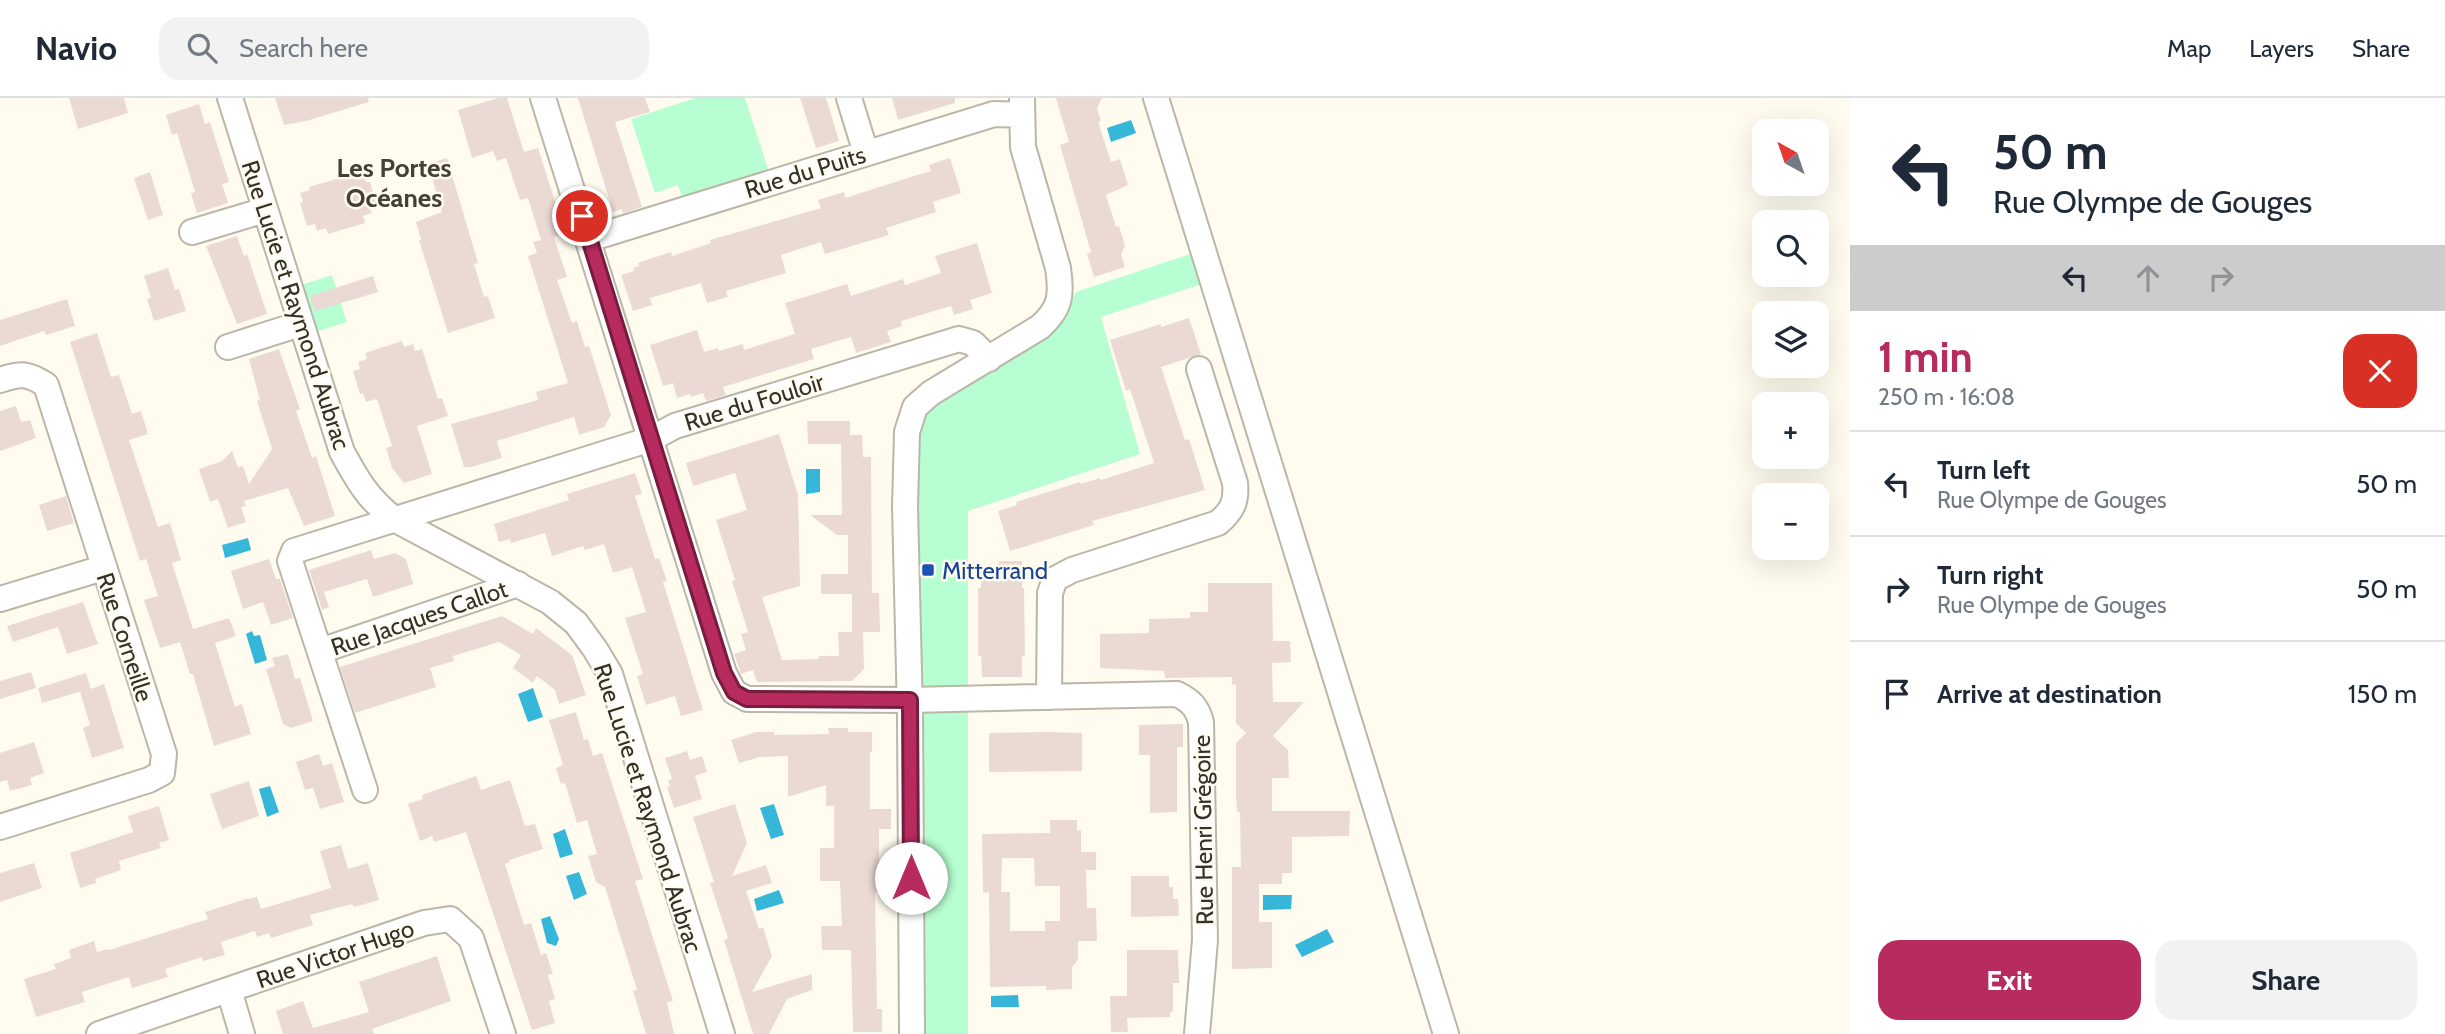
<!DOCTYPE html>
<html lang="en">
<head>
<meta charset="utf-8">
<style>
	body { margin:0; font-family:Cabin,sans-serif; background:#f2f2f3; color:#1f2937; height:100vh; display:flex; flex-direction:column; font-size:26px; white-space:nowrap }
	* { box-sizing:border-box; margin:0 }
	p { font-size:23px; color:#747a83 }
	.icon { flex:none; width:38px; height:38px; fill:none; stroke:currentColor; stroke-width:2; stroke-linecap:round; stroke-linejoin:round }
	.map { position:relative; flex:1; overflow:hidden }
	.panel { display:flex; flex-direction:column; background:#fff; width:595px }
	.panel>* { flex:none }
	.hud { background:#fff; color:#1f2937; overflow:hidden }
	.needle { width:46px; rotate:320deg }
	.buttons { position:absolute; left:1752px; top:21px; display:grid; gap:14px }
	.buttons a { display:grid; place-items:center; width:77px; height:77px; border-radius:14px; background:#fff; box-shadow:0 7px 28px #0002; font-size:35px }
	.pin { position:absolute; display:grid; place-items:center; width:60px; height:60px; color:#fff; margin:-30px; border:4px solid #fff; border-radius:50%; box-shadow:0 2px 7px #0007 }
	.me { position:absolute; width:77px; margin:-38px; rotate:0deg; stroke-linejoin:round; filter:drop-shadow(0 0 5px #0008) }
	.turn { display:flex; align-items:center; gap:24px; height:147px; padding:0 28px; font-size:32px }
	.turn .icon { width:91px; height:91px; stroke-width:2.5 }
	.turn b { display:block; font-size:49px; line-height:60px }
	.lanes { display:flex; align-items:center; height:66px; padding:0 28px; background:#0003; justify-content:center; gap:35px; direction:ltr }
	.lanes .off { opacity:.35 }
	.round { display:grid; place-items:center; flex:none; width:74px; height:74px; border-radius:21px; background:#f2f2f3 }
	.headline { display:flex; align-items:center; justify-content:space-between; height:119px; padding:0 28px }
	h1 { font-size:42px; font-weight:700; line-height:52px; color:#b82b5f }
	.action { display:flex; gap:14px; margin-top:auto; padding:14px 28px }
	.action a { flex:1; height:80px; border-radius:21px; background:#b82b5f; color:#fff; font-size:28px; font-weight:700; line-height:80px; text-align:center }
	.action a+a { background:#f2f2f3; color:#1f2937 }
	ul { padding:0; list-style:none }
	li { display:flex; align-items:center; gap:21px; height:105px; padding:0 28px; border-top:2px solid #e0e1e3 }
	li div { flex:1 }
	li b { display:block; font-size:26px }
	li em { font-style:normal }
	header { display:flex; align-items:center; gap:42px; box-sizing:border-box; height:98px; padding:0 35px; background:#fff; border-bottom:2px solid #e0e1e3 }
	header strong { font-size:33px }
	nav { display:flex; gap:38px; margin-inline-start:auto; font-size:24px }
	.search { width:490px; height:63px; background:#f2f2f3; display:flex; align-items:center; gap:18px; box-sizing:border-box; padding:0 24px; border-radius:21px; color:#747a83; font-size:26px }
	main { display:flex; flex:1; min-height:0 }
	.map>svg:first-child { display:block }
	.green { fill:#b7fed2 }
	.water { fill:#36b7d9 }
	.building { fill:#ebdad4; fill-rule:evenodd }
	.lines { fill:none; stroke-linecap:round; stroke-linejoin:round }
	.minor-casing { stroke:#bab7a8; stroke-width:28 }
	.minor { stroke:#fff; stroke-width:24 }
	.route-casing { stroke:#781c3e; stroke-width:18 }
	.route { stroke:#b82b5f; stroke-width:12 }
	.transit-dot { fill:#1a4fb4; stroke:#fffcef; stroke-width:2.5 }
	.labels { text-anchor:middle; dominant-baseline:central; stroke-width:5; stroke-linejoin:round; paint-order:stroke }
	.street-label { font-size:24px; fill:#32302a; stroke:#fffcef }
	.transit-label { font-size:24px; fill:#164399; stroke:#fffcef; text-anchor:start }
	.neighbourhood-label { font-size:26px; font-weight:bold; fill:#434034; stroke:#fffcef }
</style>
</head>
<body>
<header>
<strong>Navio</strong>
<div class="search"><svg class="icon" aria-label="search" viewBox="0 0 24 24"><circle cx="10" cy="10" r="6"/><path d="M15 15l6 6"/></svg>Search here</div>
<nav><a>Map</a><a>Layers</a><a>Share</a></nav>
</header>
<main>
<div class="map">
<svg width="1850" height="936" viewBox="0 0 1850 936">
	<rect width="100%" height="100%" fill="#fffcef"/>
	<!-- green -->
	<path class="green" d="M695 0H745L769 74 683 102 678 87 655 95 631 21Z
		M1196 154 1205 185 1101 219 1140 356 968 413V936H923L917 332 927 307 1063 224 1076 194Z
		M332 177 347 224 316 234 301 187Z"/>
	<!-- water -->
	<path class="water" d="M1131 22 1136 35 1111 44 1107 30Z
		M806 371H820V394L806 396Z
		M248 440 251 452 225 460 222 447Z
		M252 533 254 538 260 537 267 562 255 566 246 536Z
		M533 590 543 619 528 624 518 596Z
		M270 688 279 714 267 719 259 691Z
		M774 706 784 737 771 741 760 710Z
		M565 731 573 756 560 760 553 736Z
		M579 774 587 796 574 802 566 778Z
		M779 792 784 805 757 813 754 801Z
		M1263 797H1292L1291 811 1263 812Z
		M550 818 559 841 556 848 547 845 541 821Z
		M1327 831 1334 844 1302 859 1295 847Z
		M1018 897 1019 909H991V898Z"/>
	<!-- building -->
	<path class="building" d="M69 0H124L128 15 78 31Z
		M275 0H368L369 4 306 23 284 27Z
		M498 0H507L524 54 538 50 565 135 554 139 567 179 557 182 572 225 577 223 585 249 589 248 611 317 604 329 579 337 574 319 497 343 502 360 471 369H464L451 326 538 302 536 294 568 285 528 158 537 155 533 144 541 142 528 100 520 102 506 60 497 63 493 53 472 60 458 12Z
		M578 0H645L650 14 615 24 642 109 623 115 622 111 613 114Z
		M800 0H826L839 43 816 50Z
		M892 0H955V5L898 22Z
		M1056 0H1102L1097 10 1101 23 1098 24 1111 64 1120 61 1128 87 1106 97 1116 129 1119 128 1125 148 1121 156 1125 169 1094 179 1087 156 1091 154 1060 47 1069 44Z
		M199 6 205 26 210 24 229 84 222 86 228 105 197 115 191 95 195 94 177 35 172 37 166 17Z
		M447 60 478 165 474 166 484 199 488 198 495 220 448 235 419 142H421L416 124 442 114 428 66Z
		M950 60 961 95 933 104 936 114 886 130 889 137 825 156 821 144 781 157 786 175 726 193 728 199 707 205 701 185 650 200 652 207 633 213 621 177 634 173 633 170 639 168 638 165 671 154 672 158 711 145 710 142 821 110 818 102 844 94 845 100 911 79 931 73 929 67Z
		M150 74 163 117 148 122 134 80Z
		M363 75 366 84H370L377 106 369 109 372 115 363 118 365 125 328 136 326 130 317 133 315 126 307 128 300 105 303 104 300 95 310 92 309 89 353 76 354 78Z
		M237 138 244 158 247 156 267 216 237 226 206 148Z
		M977 145 992 195 970 202 973 211 954 217 951 208 901 223 902 228 887 233 891 244 856 255 851 239 811 251 814 261 723 289 726 297 706 303 703 295 691 299 690 296 677 300 673 285 663 288 650 247 697 232 704 254 718 250 719 253 743 246 744 252 795 236 785 205 847 186 851 198 903 181 905 187 941 175 935 158Z
		M168 170 175 192 179 191 186 213 154 223 147 201 151 200 144 178Z
		M373 178 378 194 315 213 310 198Z
		M67 201 75 228 46 237 44 233 0 248V222Z
		M1189 220 1201 256 1161 269 1185 342 1189 341 1205 392 1092 423 1094 427 1010 453 998 413 1017 407 1016 404 1080 384 1081 386 1100 380 1101 382 1154 365 1130 291 1126 293 1110 242 1161 226V229Z
		M97 235 111 279 119 277 132 316 141 313 148 336 129 342 158 429 170 425 181 462 172 465 193 531 229 520 236 538 215 545 235 609 242 606 251 636 214 648 193 576H190L180 544 160 550 144 502 158 498 146 461 140 463 70 244Z
		M402 243 404 249 413 246 415 253 422 251 438 301 442 300 448 318 417 328 432 376 404 385 392 370 386 350 392 348 378 304 376 301 366 304 363 295 360 296 353 273 360 271 358 264 367 261 365 255Z
		M279 251 300 311 296 313 312 360 316 358 335 418 304 428 288 390 244 403 246 408 241 409 246 424 228 430 218 401 210 404 199 371 222 363 232 353 238 370 243 368 249 386 272 351 257 303 260 302 249 261Z
		M16 308 21 324 30 322 36 340 0 353V313Z
		M807 323H850V337H862L863 359H871L872 495H879L880 534H852V496H821V476H848V437H837L810 417H842L841 346H808Z
		M779 336 798 397 800 488 762 499 782 562 819 561V558H839L838 534H863L864 571 852 583 757 584 753 572 741 576 734 556 746 552 741 536 748 534 732 483 735 482 716 422 747 412 735 375 693 388 686 365Z
		M635 375 642 396 635 398 655 461 659 460 667 483 663 484 703 612 681 618 675 598 646 607 637 578 643 576 625 520 646 514 632 469 613 475 604 446 585 452 583 448 552 458 545 435 511 445 510 441 499 444 494 426 569 402 567 396Z
		M66 398 74 425 47 433 39 407Z
		M371 452 374 461 395 455 406 461 413 486 373 499 367 481 324 494 329 509 322 512 309 472Z
		M269 461 276 481H280L293 520 271 527 263 504 243 511 231 473Z
		M999 463H1022V490H1024L1025 557 1022 558V579H982L981 558H978V490H981V471L999 470Z
		M1208 485H1272L1273 543H1290L1291 564 1272 565 1273 604H1304L1273 638 1288 652 1289 680H1272V713H1350L1349 738 1292 739V775H1282V786H1259V824H1272V870L1232 871V769H1241L1240 714H1237L1236 697V645L1246 635 1236 625V586L1232 587V579L1165 580 1164 573 1100 570V536L1149 535V521L1190 520V514H1208Z
		M83 504 98 546 67 556 58 529 13 544 7 528Z
		M502 518 533 536 536 530 572 557 586 597 559 606 555 592 537 578 533 585 513 570 521 557 499 544 453 558 454 563 430 570 436 589 355 615 340 569Z
		M288 556 295 581 300 580 313 623 291 630 283 626 266 571 275 568 272 560Z
		M31 574 36 590 0 601V583Z
		M86 575 91 591 104 586 124 650 92 660 83 630 90 627 80 594 82 593 42 605 38 590Z
		M576 614 584 642 588 641 593 658 602 655 643 781 635 783 673 903 667 904 674 936H646L633 893 637 892 605 789 596 784 588 758 597 756 587 722 577 725 565 685 561 686 556 670 563 667 549 622Z
		M1183 626V649H1177V714L1150 715V657H1139V627Z
		M828 630H848V634H872V654H870V711H891V731H879V794H875L877 911H882V934H853L851 852H822L821 828H842L840 783H820V750H834V708H826V687L788 699V658L760 659 739 665 731 642 756 634H774V637L829 636Z
		M1047 634 1082 635V673L989 674V635Z
		M34 644 44 675 30 680 32 687 10 693 7 682 0 684V655Z
		M687 653 690 662 702 658 707 674 695 678 702 701 674 710 667 689 670 688 668 682 672 681 665 660Z
		M319 656 323 668 332 665 344 704 320 711 313 690 305 692 296 664Z
		M476 678 481 692 510 682 525 728 535 726 543 751 509 762 510 764 505 766 524 827 531 825 541 857 546 855 553 876 548 877 555 901 549 903 555 925 532 932 466 734 434 744 432 738 420 743 408 706 423 701 422 697Z
		M249 683 259 718 222 731 210 696Z
		M735 706 747 745 732 778 766 767 772 785 746 793 759 831 763 829 772 858 752 894 812 876V892L787 901 769 936H753L724 842 728 840 710 785 714 784 693 719Z
		M159 708 169 742 159 745 161 750 119 763 121 772 95 781 96 785 80 790 70 755 133 734 128 718Z
		M1050 722H1077V733L1081 732V754H1096V772H1086L1087 810H1096L1097 843H1078V862L1072 869V891L1046 892V888L990 889 989 794 983 795 982 736 1050 735ZM1002 760H1034L1035 788H1060V823H1045V833H1010V794H1001Z
		M341 747 348 771 368 765 379 802 354 809 352 806 310 817 313 827 271 840 269 835 257 839 255 833 221 844 225 857 203 863 202 859 165 871 168 879 132 890 129 879 82 894 85 904 36 919 24 881 56 871 54 866 71 860 69 852 94 843 97 854 109 851V852L208 821 205 814 246 801 257 799 261 811 331 790 320 753Z
		M34 765 42 790 0 804V775Z
		M1131 778H1169V789H1173V801H1178L1179 818 1131 819Z
		M1127 852H1178L1179 885H1173V913L1170 914V919L1127 920 1128 934H1111L1110 898H1127Z
		M437 858 451 903 372 931 374 936H283L276 913 303 903 313 930 369 914 359 884Z"/>
	<g class="lines">
		<defs>
			<path id="minor" d="M230 0 342 354C358 383 368 401 394 421L550 504 576 525 595 551 610 576 722 936
				M543 0 724 575 734 594 747 601 910 602 1177 596C1191 603 1197 609 1201 624L1205 842 1197 936
				M849 0 866 55
				M1156 0 1446 936
				M192 134 265 112
				M589 141 994 16 1022 17
				M228 249 300 226
				M0 282C21 275 28 275 46 287L164 656 162 675 149 682 0 729
				M0 501 103 470
				M320 553 518 486
				M1049 599 1050 495 1055 481 1072 472 1218 425C1232 413 1237 404 1235 385L1199 271
				M365 692 290 463 294 453 651 341 675 328 959 241 973 245 989 261
				M229 892 242 936
				M99 936 424 825 450 821 471 840 503 936
				M912 936 910 616 905 409 907 334 915 309 931 295 1040 229C1061 210 1062 197 1058 170L1023 49 1022 0"/>
		</defs>
		<!-- minor casing -->
		<use href="#minor" class="minor-casing"/>
		<!-- minor -->
		<use href="#minor" class="minor"/>
	</g>
	<g class="lines">
		<defs>
			<path id="route" d="M582 118 724 575 734 594 747 601 910 602 911 780"/>
		</defs>
		<!-- route casing -->
		<use href="#route" class="route-casing"/>
		<!-- route -->
		<use href="#route" class="route"/>
	</g>
	<!-- markers -->
	<rect class="transit-dot" x="921" y="465" width="14" height="14" rx="3.5"/>
	<g class="labels">
		<!-- street labels -->
		<g class="street-label">
			<text transform="translate(805 74) rotate(-17)">Rue du Puits</text>
			<text transform="translate(296 207) rotate(72)">Rue Lucie et Raymond Aubrac</text>
			<text transform="translate(754 304) rotate(-17)">Rue du Fouloir</text>
			<text transform="translate(419 520) rotate(-19)">Rue Jacques Callot</text>
			<text transform="translate(125 539) rotate(72)">Rue Corneille</text>
			<text transform="translate(648 710) rotate(72)">Rue Lucie et Raymond Aubrac</text>
			<text transform="translate(1203 732) rotate(-91)">Rue Henri Grégoire</text>
			<text transform="translate(335 856) rotate(-19)">Rue Victor Hugo</text>
		</g>
		<!-- transit labels -->
		<g class="transit-label">
			<text x="942" y="472">Mitterrand</text>
		</g>
		<!-- neighbourhood labels -->
		<g class="neighbourhood-label">
			<text x="394" y="70">Les Portes<tspan x="394" dy="30">Océanes</tspan></text>
		</g>
	</g>
</svg>
<div class="buttons">
<a><svg class="needle" viewBox="-14 -14 28 28"><path d="M0-13l5 13h-10z" fill="#e53935"/><path d="M0 13l5-13h-10z" fill="#747a83"/></svg></a>
<a><svg class="icon" aria-label="search" viewBox="0 0 24 24"><circle cx="10" cy="10" r="6"/><path d="M15 15l6 6"/></svg></a>
<a><svg class="icon" aria-label="layers" viewBox="0 0 24 24"><path d="M12 4l9 5-9 5-9-5zM3 14l9 5 9-5"/></svg></a>
<a>+</a>
<a>−</a>
</div>
<div class="pin" style="left:582px;top:118px;background:#d93025"><svg class="icon" aria-label="arrive" viewBox="0 0 24 24"><path d="M6 21V4h12l-3 4 3 4H6"/></svg></div>
<svg class="me" style="left:911px;top:780px" viewBox="-20 -20 40 40"><circle r="19" fill="#fff"/><path d="M0-13L10 11 0 6-10 11z" fill="#b82b5f"/></svg>
</div>
<section class="panel">
<div class="hud">
<div class="turn"><svg class="icon" aria-label="left" viewBox="0 0 24 24"><path d="M17 20v-9H6M10 6l-5 5 5 5"/></svg><div><b>50 m</b>Rue Olympe de Gouges</div></div>
<div class="lanes"><svg class="icon" aria-label="left" viewBox="0 0 24 24"><path d="M17 20v-9H6M10 6l-5 5 5 5"/></svg><svg class="icon off" aria-label="ahead" viewBox="0 0 24 24"><path d="M12 20V5M6 11l6-6 6 6"/></svg><svg class="icon off" aria-label="right" viewBox="0 0 24 24"><path d="M7 20v-9h11M14 6l5 5-5 5"/></svg></div>
</div>
<div class="headline"><div><h1>1 min</h1><p>250 m · 16:08</p></div><a class="round" style="background:#d93025;color:#fff"><svg class="icon" aria-label="close" viewBox="0 0 24 24"><path d="M6 6l12 12M18 6L6 18"/></svg></a></div>
<ul>
<li><svg class="icon" aria-label="left" viewBox="0 0 24 24"><path d="M17 20v-9H6M10 6l-5 5 5 5"/></svg><div><b>Turn left</b><p>Rue Olympe de Gouges</p></div><em>50 m</em></li>
<li><svg class="icon" aria-label="right" viewBox="0 0 24 24"><path d="M7 20v-9h11M14 6l5 5-5 5"/></svg><div><b>Turn right</b><p>Rue Olympe de Gouges</p></div><em>50 m</em></li>
<li><svg class="icon" aria-label="arrive" viewBox="0 0 24 24"><path d="M6 21V4h12l-3 4 3 4H6"/></svg><div><b>Arrive at destination</b></div><em>150 m</em></li>
</ul>
<div class="action"><a>Exit</a><a>Share</a></div>
</section>
</main>
</body>
</html>
